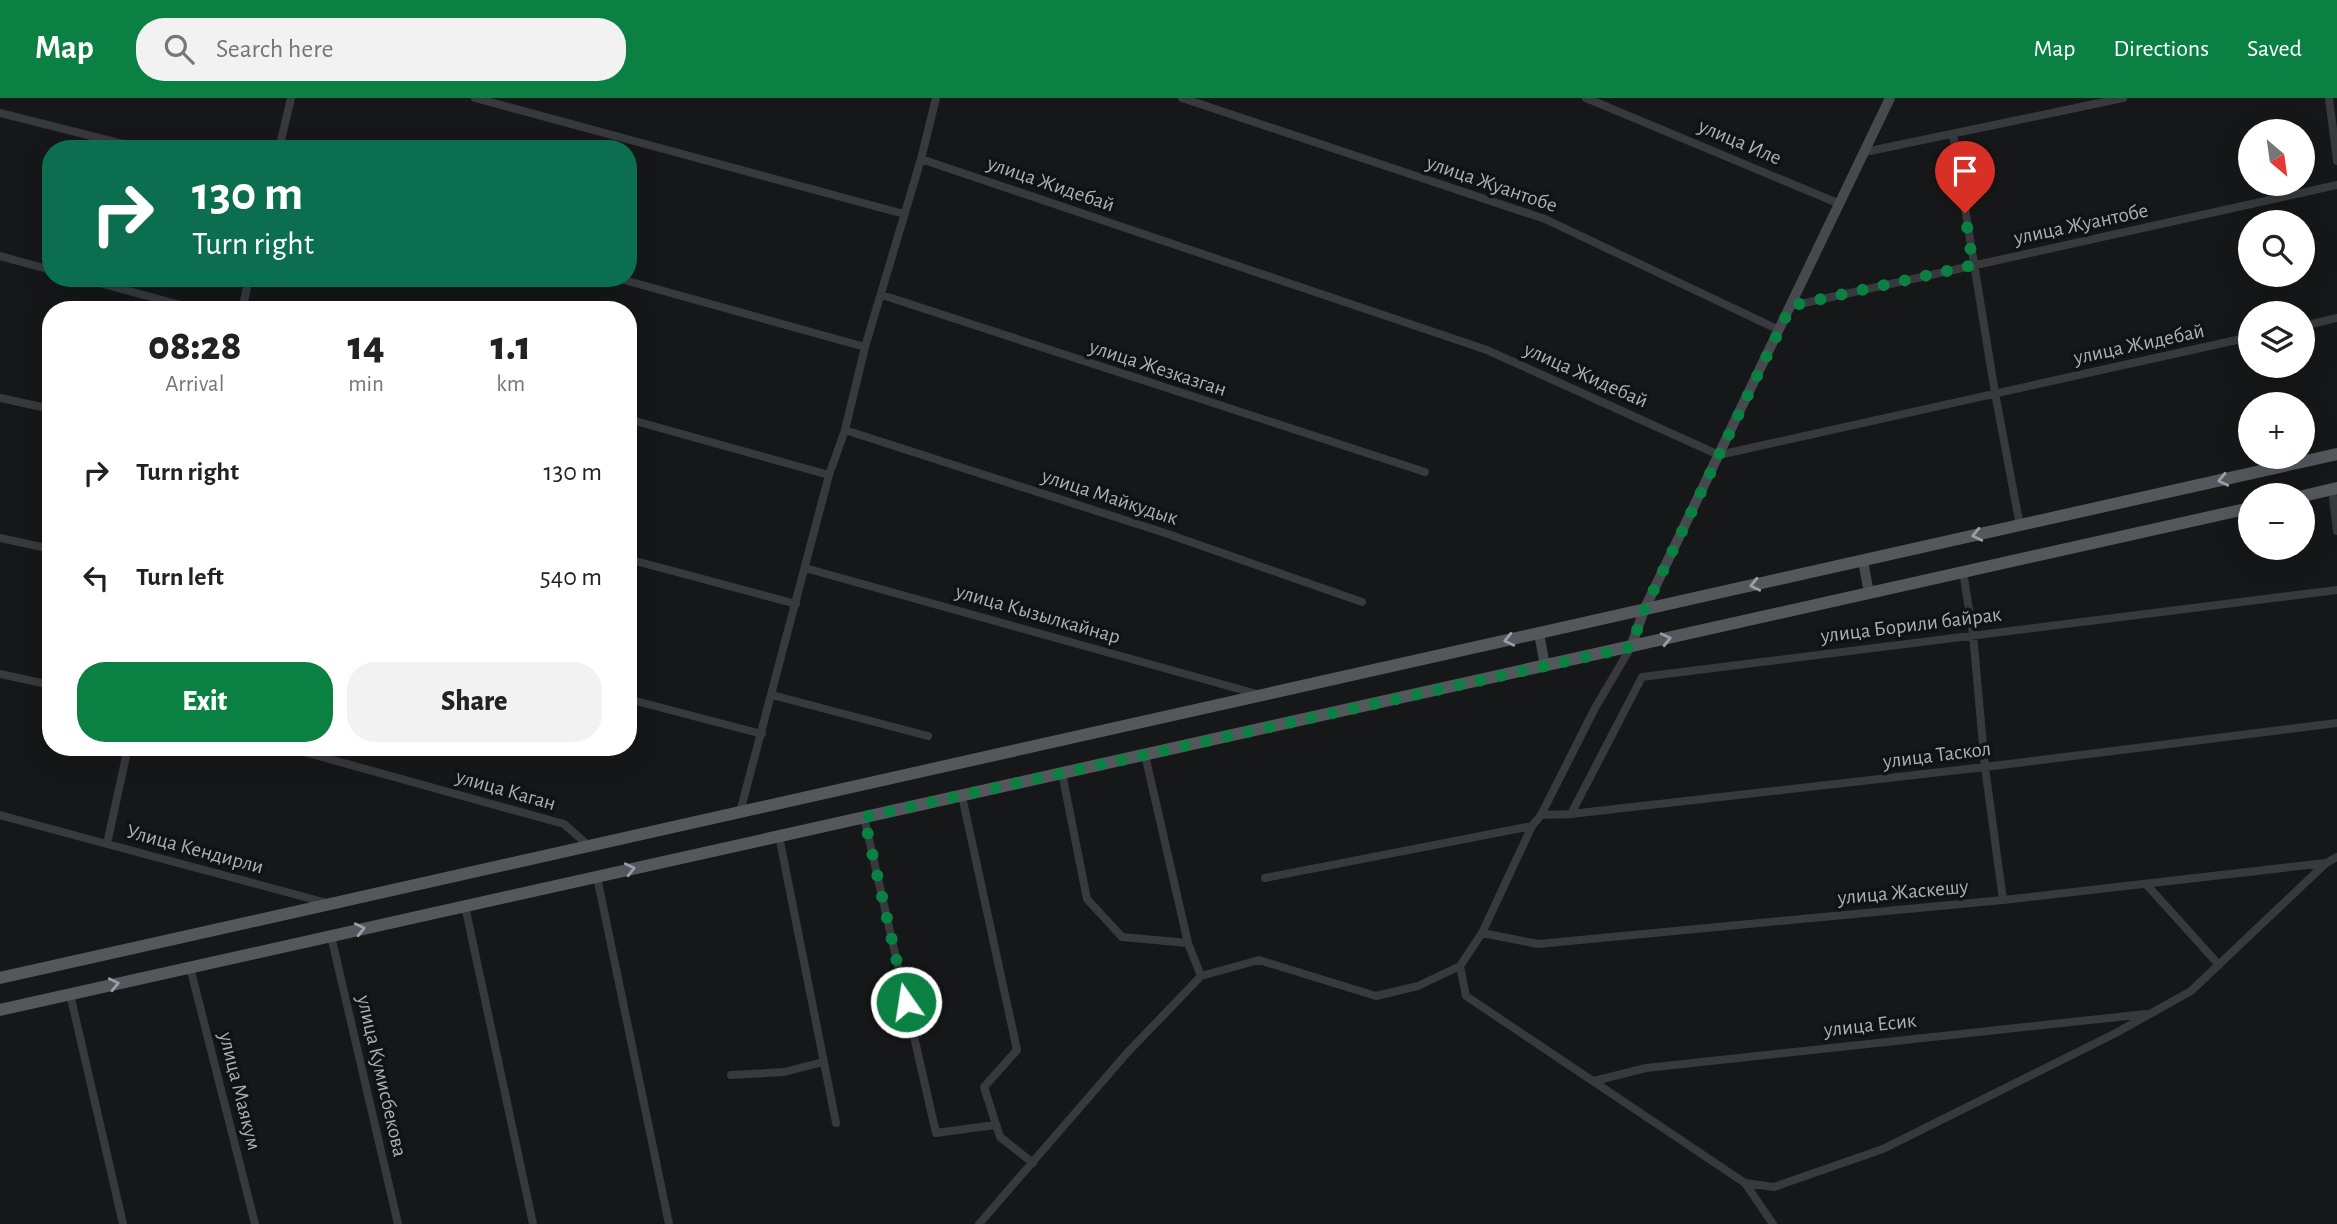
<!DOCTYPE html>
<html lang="en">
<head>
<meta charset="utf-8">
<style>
	body { margin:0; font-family:"Alegreya Sans",sans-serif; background:#f2f2f2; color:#222; height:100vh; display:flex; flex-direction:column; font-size:26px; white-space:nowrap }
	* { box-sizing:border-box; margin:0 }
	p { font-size:23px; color:#767676 }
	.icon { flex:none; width:38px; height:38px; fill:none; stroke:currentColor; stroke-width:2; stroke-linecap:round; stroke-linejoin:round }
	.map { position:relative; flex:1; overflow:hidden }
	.panel { position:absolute; left:42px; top:203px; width:595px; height:455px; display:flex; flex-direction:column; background:#fff; border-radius:28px; box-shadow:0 7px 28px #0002 }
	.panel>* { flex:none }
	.guide { position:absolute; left:42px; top:42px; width:595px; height:147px; border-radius:28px; box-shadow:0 7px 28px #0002; background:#0b6e4f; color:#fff; overflow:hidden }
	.needle { width:46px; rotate:151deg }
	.buttons { position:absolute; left:2238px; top:21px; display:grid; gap:14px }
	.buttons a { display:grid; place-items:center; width:77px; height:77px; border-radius:50%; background:#fff; box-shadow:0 7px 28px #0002; font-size:35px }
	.pin { position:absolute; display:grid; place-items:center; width:60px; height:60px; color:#fff; margin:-72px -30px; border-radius:50% 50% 50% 0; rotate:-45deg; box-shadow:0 0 7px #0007 }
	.pin .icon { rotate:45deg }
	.me { position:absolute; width:77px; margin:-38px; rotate:347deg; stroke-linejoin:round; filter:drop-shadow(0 0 5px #0008) }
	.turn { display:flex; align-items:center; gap:24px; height:147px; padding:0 35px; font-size:32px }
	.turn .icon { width:91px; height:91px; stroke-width:2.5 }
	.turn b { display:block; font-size:49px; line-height:60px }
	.eta { display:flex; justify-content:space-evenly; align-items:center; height:119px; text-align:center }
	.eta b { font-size:42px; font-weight:800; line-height:49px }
	.primary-button { display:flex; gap:14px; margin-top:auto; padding:14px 35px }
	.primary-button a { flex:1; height:80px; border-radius:28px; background:#0b8043; color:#fff; font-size:28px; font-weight:800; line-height:80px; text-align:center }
	.primary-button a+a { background:#f2f2f2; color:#222 }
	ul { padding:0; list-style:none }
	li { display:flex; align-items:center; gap:21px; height:105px; padding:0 35px }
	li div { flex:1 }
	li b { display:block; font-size:26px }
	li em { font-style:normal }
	header { display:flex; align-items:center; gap:42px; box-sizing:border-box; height:98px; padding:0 35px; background:#0b8043; color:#fff }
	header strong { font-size:33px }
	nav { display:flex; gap:38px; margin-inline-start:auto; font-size:24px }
	.search { width:490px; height:63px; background:#f2f2f2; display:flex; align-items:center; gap:18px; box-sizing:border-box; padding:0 24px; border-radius:28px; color:#767676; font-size:26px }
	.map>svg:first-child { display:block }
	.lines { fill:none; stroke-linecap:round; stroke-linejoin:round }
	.street { stroke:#37393d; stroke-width:8 }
	.secondary { stroke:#46494d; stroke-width:10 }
	.primary { stroke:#54575c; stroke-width:12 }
	.oneway { stroke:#989ea6 }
	.route { stroke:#0b8043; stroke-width:12; stroke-dasharray:0 21.6 }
	.labels { text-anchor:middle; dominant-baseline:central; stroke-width:7; stroke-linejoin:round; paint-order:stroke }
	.street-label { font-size:21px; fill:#a9b0b8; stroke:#111213 }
</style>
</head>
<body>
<header>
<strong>Map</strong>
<div class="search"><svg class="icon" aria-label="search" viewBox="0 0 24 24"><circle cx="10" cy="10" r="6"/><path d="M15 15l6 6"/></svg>Search here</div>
<nav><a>Map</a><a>Directions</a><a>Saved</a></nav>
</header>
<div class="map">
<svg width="2337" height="1126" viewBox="0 0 2337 1126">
	<rect width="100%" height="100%" fill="#161718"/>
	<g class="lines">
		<!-- street -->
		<path class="street" d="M475 0 904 116
			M1182 0 1545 121 1779 232
			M1586 0 1840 106
			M2329 0 2337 63
			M0 15 143 51
			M1953 36 1995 295 2020 428
			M279 51 291 0
			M1865 54 2123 0
			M921 61 1487 252 1719 357 2250 239
			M0 158 51 172
			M81 180 199 212
			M617 180 865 249
			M882 197 1425 374
			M1791 208 2337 87
			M242 212 249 180
			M2303 228 2337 220
			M0 300 51 311
			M628 321 829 377
			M845 332 1165 435 1362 504
			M2332 391 2337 433
			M0 440 51 451
			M628 461 796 506
			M805 470 1257 596
			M1963 474 1973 536 1985 669 2003 802
			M1631 549 1595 610 1541 717 1532 728 1482 835 1460 868 1466 898 1745 1085 1774 1089 1883 1051 2114 936 2191 893 2326 765 2337 759
			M0 576 51 587
			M772 597 928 638
			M628 601 762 636
			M128 649 107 746 327 805
			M286 649 564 726 589 748
			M1145 657 1188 845 1201 878
			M1062 675 1087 801 1122 839 1188 845
			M962 698 1017 952 984 989 1000 1039 1033 1065
			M740 714 829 377 845 332 865 249 921 61 936 0
			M1571 716 1642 579 2337 492
			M0 717 107 746
			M1541 717 1571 716 1985 669 2337 625
			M864 719 936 1035 995 1027
			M779 738 836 1025
			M597 779 669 1126
			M1265 780 1532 728
			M2146 786 2219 867
			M465 808 533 1126
			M1482 835 1538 846 2003 802 2326 765
			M331 838 398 1126
			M190 869 255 1126
			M70 896 123 1126
			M731 977 784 974 823 964
			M1594 983 1646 970 2146 916
			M1745 1085 1773 1126
			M979 1126 1127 955 1201 878 1259 862 1376 898 1418 888 1460 868"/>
		<!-- secondary -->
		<path class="secondary" d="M1863 463 1869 495
			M1539 535 1545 568
			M1631 549 1644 512 1890 0"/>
		<!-- primary -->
		<path class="primary" d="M2303 398 2337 390
			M0 880 2337 356
			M0 912 2250 410"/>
	</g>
	<!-- one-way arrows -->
	<defs><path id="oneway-chevron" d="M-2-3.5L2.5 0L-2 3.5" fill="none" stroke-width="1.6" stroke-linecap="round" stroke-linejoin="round" transform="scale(1.75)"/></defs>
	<g class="oneway">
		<use href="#oneway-chevron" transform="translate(2223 382) rotate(167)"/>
		<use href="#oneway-chevron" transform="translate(1977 437) rotate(167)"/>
		<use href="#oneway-chevron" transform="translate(1755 487) rotate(167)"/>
		<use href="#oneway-chevron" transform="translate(1666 541) rotate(-13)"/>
		<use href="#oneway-chevron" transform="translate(1509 542) rotate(167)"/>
		<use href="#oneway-chevron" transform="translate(630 771) rotate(-13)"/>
		<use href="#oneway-chevron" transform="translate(360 831) rotate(-13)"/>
		<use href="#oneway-chevron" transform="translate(114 886) rotate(-13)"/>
	</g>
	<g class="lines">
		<!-- route -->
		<path class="route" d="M906 904 864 719 1631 549 1644 512 1791 208 1973 167 1965 115"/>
	</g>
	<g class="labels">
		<!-- street labels -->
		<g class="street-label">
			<text transform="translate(1740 44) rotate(23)">улица Иле</text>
			<text transform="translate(1051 86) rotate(19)">улица Жидебай</text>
			<text transform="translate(1492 86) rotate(19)">улица Жуантобе</text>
			<text transform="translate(2081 126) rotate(-12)">улица Жуантобе</text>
			<text transform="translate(2139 246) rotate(-12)">улица Жидебай</text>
			<text transform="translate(1158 270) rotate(18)">улица Жезказган</text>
			<text transform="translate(1586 277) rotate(24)">улица Жидебай</text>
			<text transform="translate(1110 399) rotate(18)">улица Майкудык</text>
			<text transform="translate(1038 516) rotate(16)">улица Кызылкайнар</text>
			<text transform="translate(1911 527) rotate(-7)">улица Борили байрак</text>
			<text transform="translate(1937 657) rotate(-7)">улица Таскол</text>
			<text transform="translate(506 692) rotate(16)">улица Каган</text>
			<text transform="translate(195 751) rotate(15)">Улица Кендирли</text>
			<text transform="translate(1903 794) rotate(-5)">улица Жаскешу</text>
			<text transform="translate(1870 927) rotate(-6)">улица Есик</text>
			<text transform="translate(382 978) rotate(77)">улица Кумисбекова</text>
			<text transform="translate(240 993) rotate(76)">улица Маякум</text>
		</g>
	</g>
</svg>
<div class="buttons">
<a><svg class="needle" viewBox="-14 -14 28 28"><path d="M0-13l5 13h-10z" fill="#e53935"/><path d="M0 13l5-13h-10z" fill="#767676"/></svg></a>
<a><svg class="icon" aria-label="search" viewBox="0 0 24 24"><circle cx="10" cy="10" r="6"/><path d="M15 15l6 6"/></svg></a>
<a><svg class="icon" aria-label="layers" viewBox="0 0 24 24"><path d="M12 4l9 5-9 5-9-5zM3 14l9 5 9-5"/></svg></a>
<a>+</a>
<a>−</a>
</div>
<div class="pin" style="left:1965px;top:115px;background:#d93025"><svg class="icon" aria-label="arrive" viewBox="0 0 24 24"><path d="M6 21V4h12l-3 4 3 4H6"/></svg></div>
<svg class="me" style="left:906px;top:904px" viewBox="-20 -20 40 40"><circle r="17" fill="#0b8043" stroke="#fff" stroke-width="3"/><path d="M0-11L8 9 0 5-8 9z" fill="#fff"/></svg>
<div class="guide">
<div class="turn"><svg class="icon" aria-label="right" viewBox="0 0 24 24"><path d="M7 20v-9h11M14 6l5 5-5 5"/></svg><div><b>130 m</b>Turn right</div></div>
</div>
<section class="panel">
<div class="eta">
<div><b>08:28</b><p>Arrival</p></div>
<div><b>14</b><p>min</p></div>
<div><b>1.1</b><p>km</p></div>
</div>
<ul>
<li><svg class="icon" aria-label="right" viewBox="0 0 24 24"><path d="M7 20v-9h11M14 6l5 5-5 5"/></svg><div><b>Turn right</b></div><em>130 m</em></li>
<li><svg class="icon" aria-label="left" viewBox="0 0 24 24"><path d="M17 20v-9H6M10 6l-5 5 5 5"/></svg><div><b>Turn left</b></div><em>540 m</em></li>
</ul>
<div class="primary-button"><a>Exit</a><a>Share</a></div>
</section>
</div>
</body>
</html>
